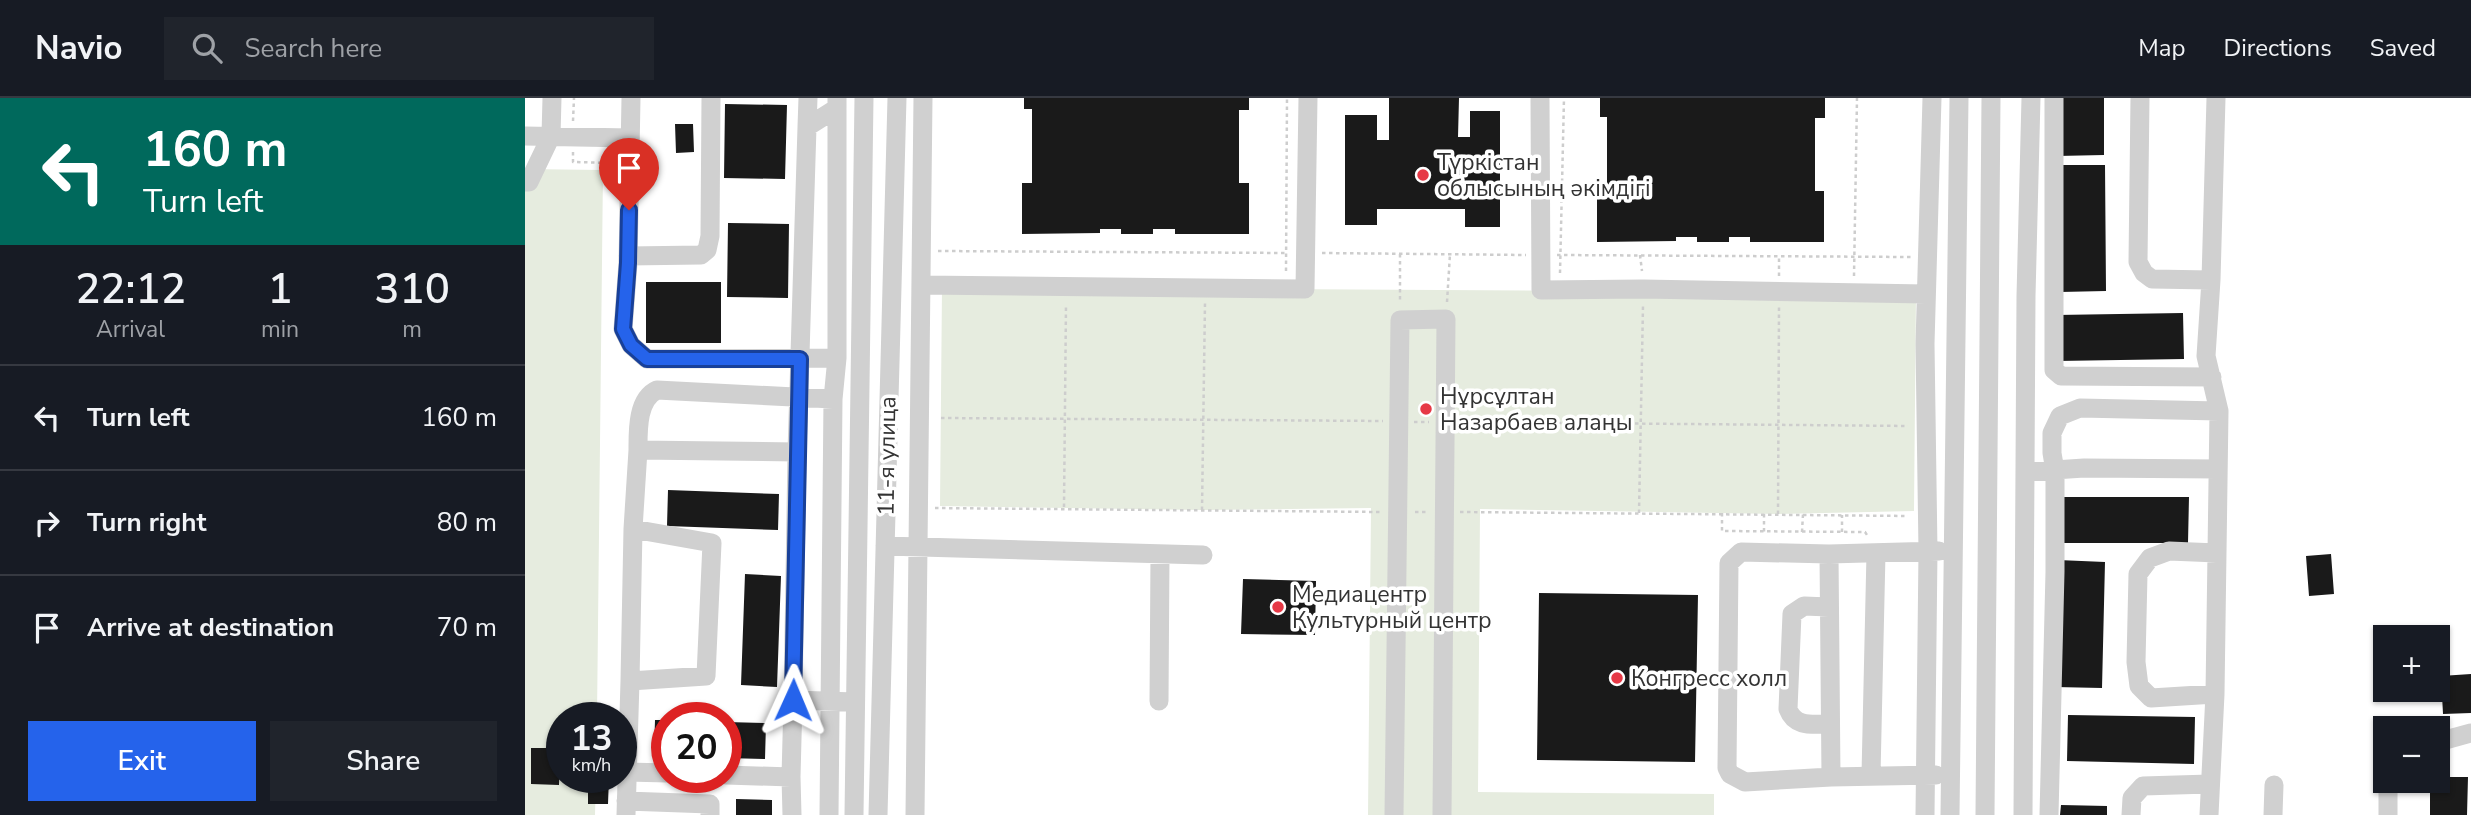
<!DOCTYPE html>
<html lang="en">
<head>
<meta charset="utf-8">
<style>
	body { margin:0; font-family:"Nunito Sans",sans-serif; background:#20242c; color:#f1f3f6; height:100vh; display:flex; flex-direction:column; font-size:26px; white-space:nowrap }
	* { box-sizing:border-box; margin:0 }
	p { font-size:23px; color:#9ea1a6 }
	.icon { flex:none; width:38px; height:38px; fill:none; stroke:currentColor; stroke-width:2; stroke-linecap:round; stroke-linejoin:round }
	.map { position:relative; flex:1; overflow:hidden }
	.details { display:flex; flex-direction:column; background:#171b24; width:525px }
	.details>* { flex:none }
	.banner { background:#00695c; color:#fff; overflow:hidden }
	.fabs { position:absolute; left:1848px; top:527px; display:grid; gap:14px }
	.fabs a { display:grid; place-items:center; width:77px; height:77px; border-radius:0px; background:#171b24; box-shadow:0 2px 5px #0004; font-size:35px }
	.speed { position:absolute; left:21px; top:604px; display:flex; gap:14px; font-size:35px; font-weight:700; text-align:center }
	.speed>* { display:grid; place-content:center; width:91px; height:91px; border-radius:50%; background:#171b24; box-shadow:0 2px 5px #0004; line-height:1 }
	.speed small { font-size:18px; font-weight:400 }
	.speed .limit { border:10px solid #d22; background:#fff; color:#111 }
	.pin { position:absolute; display:grid; place-items:center; width:60px; height:60px; color:#fff; margin:-72px -30px; border-radius:50% 50% 50% 0; rotate:-45deg; box-shadow:0 0 7px #0007 }
	.pin .icon { rotate:45deg }
	.me { position:absolute; width:77px; margin:-38px; rotate:1deg; stroke-linejoin:round; filter:drop-shadow(0 0 5px #0008) }
	.turn { display:flex; align-items:center; gap:24px; height:147px; padding:0 28px; font-size:32px }
	.turn .icon { width:91px; height:91px; stroke-width:2.5 }
	.turn b { display:block; font-size:49px; line-height:60px }
	.eta { display:flex; justify-content:space-evenly; align-items:center; height:119px; text-align:center }
	.eta b { font-size:42px; font-weight:600; line-height:49px }
	.cta { display:flex; gap:14px; margin-top:auto; padding:14px 28px }
	.cta a { flex:1; height:80px; border-radius:0px; background:#2563eb; color:#fff; font-size:28px; font-weight:600; line-height:80px; text-align:center }
	.cta a+a { background:#20242c; color:#f1f3f6 }
	ul { padding:0; list-style:none }
	li { display:flex; align-items:center; gap:21px; height:105px; padding:0 28px; border-top:2px solid #363941 }
	li div { flex:1 }
	li b { display:block; font-size:26px }
	li em { font-style:normal }
	header { display:flex; align-items:center; gap:42px; box-sizing:border-box; height:98px; padding:0 35px; background:#171b24; border-bottom:2px solid #363941 }
	header strong { font-size:33px }
	nav { display:flex; gap:38px; margin-inline-start:auto; font-size:24px }
	.search { width:490px; height:63px; background:#20242c; display:flex; align-items:center; gap:18px; box-sizing:border-box; padding:0 24px; border-radius:0px; color:#9ea1a6; font-size:26px }
	main { display:flex; flex:1; min-height:0 }
	.map>svg:first-child { display:block }
	.green { fill:#e6ecdf }
	.building { fill:#1a1a1a }
	.lines { fill:none; stroke-linecap:round; stroke-linejoin:round }
	.path { stroke:#cdcdcd; stroke-width:2.5; stroke-dasharray:3.5 3.5; stroke-linecap:butt }
	.minor { stroke:#d0d0d0; stroke-width:19 }
	.route-casing { stroke:#184099; stroke-width:18 }
	.route { stroke:#2563eb; stroke-width:12 }
	.poi-dot { fill:#e63946; stroke:#fff; stroke-width:2.5 }
	.labels { text-anchor:middle; dominant-baseline:central; stroke-width:7; stroke-linejoin:round; paint-order:stroke }
	.poi-label { font-size:23px; fill:#333; stroke:#fff; text-anchor:start }
	.street-label { font-size:23px; fill:#333; stroke:#fff }
</style>
</head>
<body>
<header>
<strong>Navio</strong>
<div class="search"><svg class="icon" aria-label="search" viewBox="0 0 24 24"><circle cx="10" cy="10" r="6"/><path d="M15 15l6 6"/></svg>Search here</div>
<nav><a>Map</a><a>Directions</a><a>Saved</a></nav>
</header>
<main>
<section class="details">
<div class="banner">
<div class="turn"><svg class="icon" aria-label="left" viewBox="0 0 24 24"><path d="M17 20v-9H6M10 6l-5 5 5 5"/></svg><div><b>160 m</b>Turn left</div></div>
</div>
<div class="eta">
<div><b>22:12</b><p>Arrival</p></div>
<div><b>1</b><p>min</p></div>
<div><b>310</b><p>m</p></div>
</div>
<ul>
<li><svg class="icon" aria-label="left" viewBox="0 0 24 24"><path d="M17 20v-9H6M10 6l-5 5 5 5"/></svg><div><b>Turn left</b></div><em>160 m</em></li>
<li><svg class="icon" aria-label="right" viewBox="0 0 24 24"><path d="M7 20v-9h11M14 6l5 5-5 5"/></svg><div><b>Turn right</b></div><em>80 m</em></li>
<li><svg class="icon" aria-label="arrive" viewBox="0 0 24 24"><path d="M6 21V4h12l-3 4 3 4H6"/></svg><div><b>Arrive at destination</b></div><em>70 m</em></li>
</ul>
<div class="cta"><a>Exit</a><a>Share</a></div>
</section>
<div class="map">
<svg width="1946" height="717" viewBox="0 0 1946 717">
	<rect width="100%" height="100%" fill="#fff"/>
	<!-- green -->
	<path class="green" d="M0 71 78 72 72 619 37 620V679H71L70 717H0Z
		M417 189 1391 195 1389 413 1253 416 955 411 953 694 1189 696V717H843L846 410 677 412 415 408Z"/>
	<!-- building -->
	<path class="building" d="M499 0H724V12H714V85H724V136H650V131H628V136H596V131H575V135L497 136V85H507V11H499Z
		M864 0H934L933 39H945V13H975V129H940V111H852V127H820V17H852V42H864Z
		M1075 0H1300V20H1290V93H1299V144H1225V139H1204V144H1172V139H1151V143L1072 144V93H1082V19H1075Z
		M1532 0H1579V57L1532 58Z
		M200 6 262 7 260 81 199 80Z
		M150 26H168L169 54 151 55Z
		M1533 67H1580L1581 193 1535 194Z
		M203 125 264 126 263 200 202 199Z
		M121 184H196V245H121Z
		M1658 215 1659 261 1532 263 1531 217Z
		M143 392 254 396 253 432 142 428Z
		M1537 399H1664L1663 445H1537Z
		M1806 456 1809 496 1784 498 1781 458Z
		M1533 462 1580 464 1577 590 1530 589Z
		M220 476 256 478 252 589 216 587Z
		M718 481 791 483 790 537 716 536Z
		M1014 495 1173 497 1170 664 1012 662Z
		M1946 576V615L1918 616 1916 578Z
		M1543 617 1670 619 1669 666 1542 663Z
		M130 622H142V658L129 657Z
		M201 624 241 625 240 661 201 660Z
		M6 650H35L34 687 6 686Z
		M63 679H84L83 706H63Z
		M1913 679H1943L1942 717H1905V682H1913Z
		M211 701 247 702V717H211Z
		M1536 707 1582 708V717H1535Z"/>
	<g class="lines">
		<!-- path -->
		<path class="path" d="M48 23 49 0
			M48 54V64L87 65
			M413 153 763 155
			M797 155 1001 157
			M875 156V205
			M1032 157 1386 159
			M1115 157 1117 173
			M761 173 762 0
			M1035 175 1039 0
			M1254 178V158
			M1329 178 1332 0
			M922 204 925 156
			M416 320 858 323
			M889 324H904
			M935 324 1383 328
			M539 409 541 206
			M410 410 855 414
			M677 412 680 205
			M890 414H904
			M935 414 1383 418
			M1114 415 1118 208
			M1197 415V433L1340 434 1342 437
			M1239 416V434
			M1253 416 1254 209
			M1277 434 1278 416
			M1317 434V417"/>
		<!-- minor -->
		<path class="minor" d="M106 0 103 165 98 231 106 247 122 261 312 260
			M1015 0 1016 192 1118 191 1401 196
			M1529 0V272L1536 278 1687 279
			M1615 0 1613 164 1619 175 1627 181 1686 182
			M282 29 283 0
			M0 38 105 40
			M0 84H4L26 38 27 0
			M103 158 176 157 182 152 185 138 186 0
			M396 187 780 191 783 0
			M113 352C113 333 112 301 132 292L308 301
			M272 354 282 29 312 10
			M1500 374 1559 370 1693 371
			M360 448 678 457
			M1304 456 1306 679
			M1304 509 1279 508 1267 516 1263 611C1270 630 1288 626 1305 626
			M105 583 108 431
			M1690 596 1626 600 1614 588 1611 564 1613 476 1625 460 1644 453 1692 455
			M634 603 635 456
			M1913 644 1946 635
			M102 674 142 675
			M201 677 266 679 268 602
			M1346 677 1351 455
			M1411 677 1306 679 1220 684 1205 676 1202 670 1204 465 1216 454 1304 456 1414 453
			M266 679 267 717
			M101 703 185 706V717
			M101 717 105 583 181 578 187 445 108 431 113 352 272 354 268 602 330 604
			M304 717 308 301 312 260V0
			M329 717 339 0
			M353 717 372 0
			M390 717 398 0
			M869 717 875 222 921 221 917 717
			M1400 717 1403 453 1400 246 1407 0
			M1425 717 1434 0
			M1460 717 1466 0
			M1498 717 1501 198 1506 0
			M1524 717 1530 474V373L1527 355V335L1535 318 1555 310 1694 313
			M1606 717 1607 700 1618 688 1685 686
			M1684 717 1690 596 1694 313 1681 258 1686 182 1691 0
			M1748 717 1749 687
			M1863 717V682"/>
	</g>
	<g class="lines">
		<defs>
			<path id="route" d="M104 112 103 165 98 231 106 247 122 261H275L268 602"/>
		</defs>
		<!-- route casing -->
		<use href="#route" class="route-casing"/>
		<!-- route -->
		<use href="#route" class="route"/>
	</g>
	<!-- markers -->
	<g class="poi-dot">
		<circle cx="898" cy="77" r="7"/>
		<circle cx="901" cy="311" r="7"/>
		<circle cx="753" cy="509" r="7"/>
		<circle cx="1092" cy="580" r="7"/>
	</g>
	<g class="labels">
		<!-- poi labels -->
		<g class="poi-label">
			<text x="912" y="64">Түркістан<tspan x="912" dy="26">облысының әкімдігі</tspan></text>
			<text x="915" y="298">Нұрсұлтан<tspan x="915" dy="26">Назарбаев алаңы</tspan></text>
			<text x="767" y="496">Медиацентр<tspan x="767" dy="26">Культурный центр</tspan></text>
			<text x="1106" y="580">Конгресс холл</text>
		</g>
		<!-- street labels -->
		<g class="street-label">
			<text transform="translate(362 358) rotate(-89)">11-я улица</text>
		</g>
	</g>
</svg>
<div class="fabs">
<a>+</a>
<a>−</a>
</div>
<div class="speed"><div>13<small>km/h</small></div><div class="limit">20</div></div>
<div class="pin" style="left:104px;top:112px;background:#d93025"><svg class="icon" aria-label="arrive" viewBox="0 0 24 24"><path d="M6 21V4h12l-3 4 3 4H6"/></svg></div>
<svg class="me" style="left:268px;top:602px" viewBox="-20 -20 40 40"><path d="M0-17L14 15 0 8-14 15z" fill="#2563eb" stroke="#fff" stroke-width="4"/></svg>
</div>
</main>
</body>
</html>
